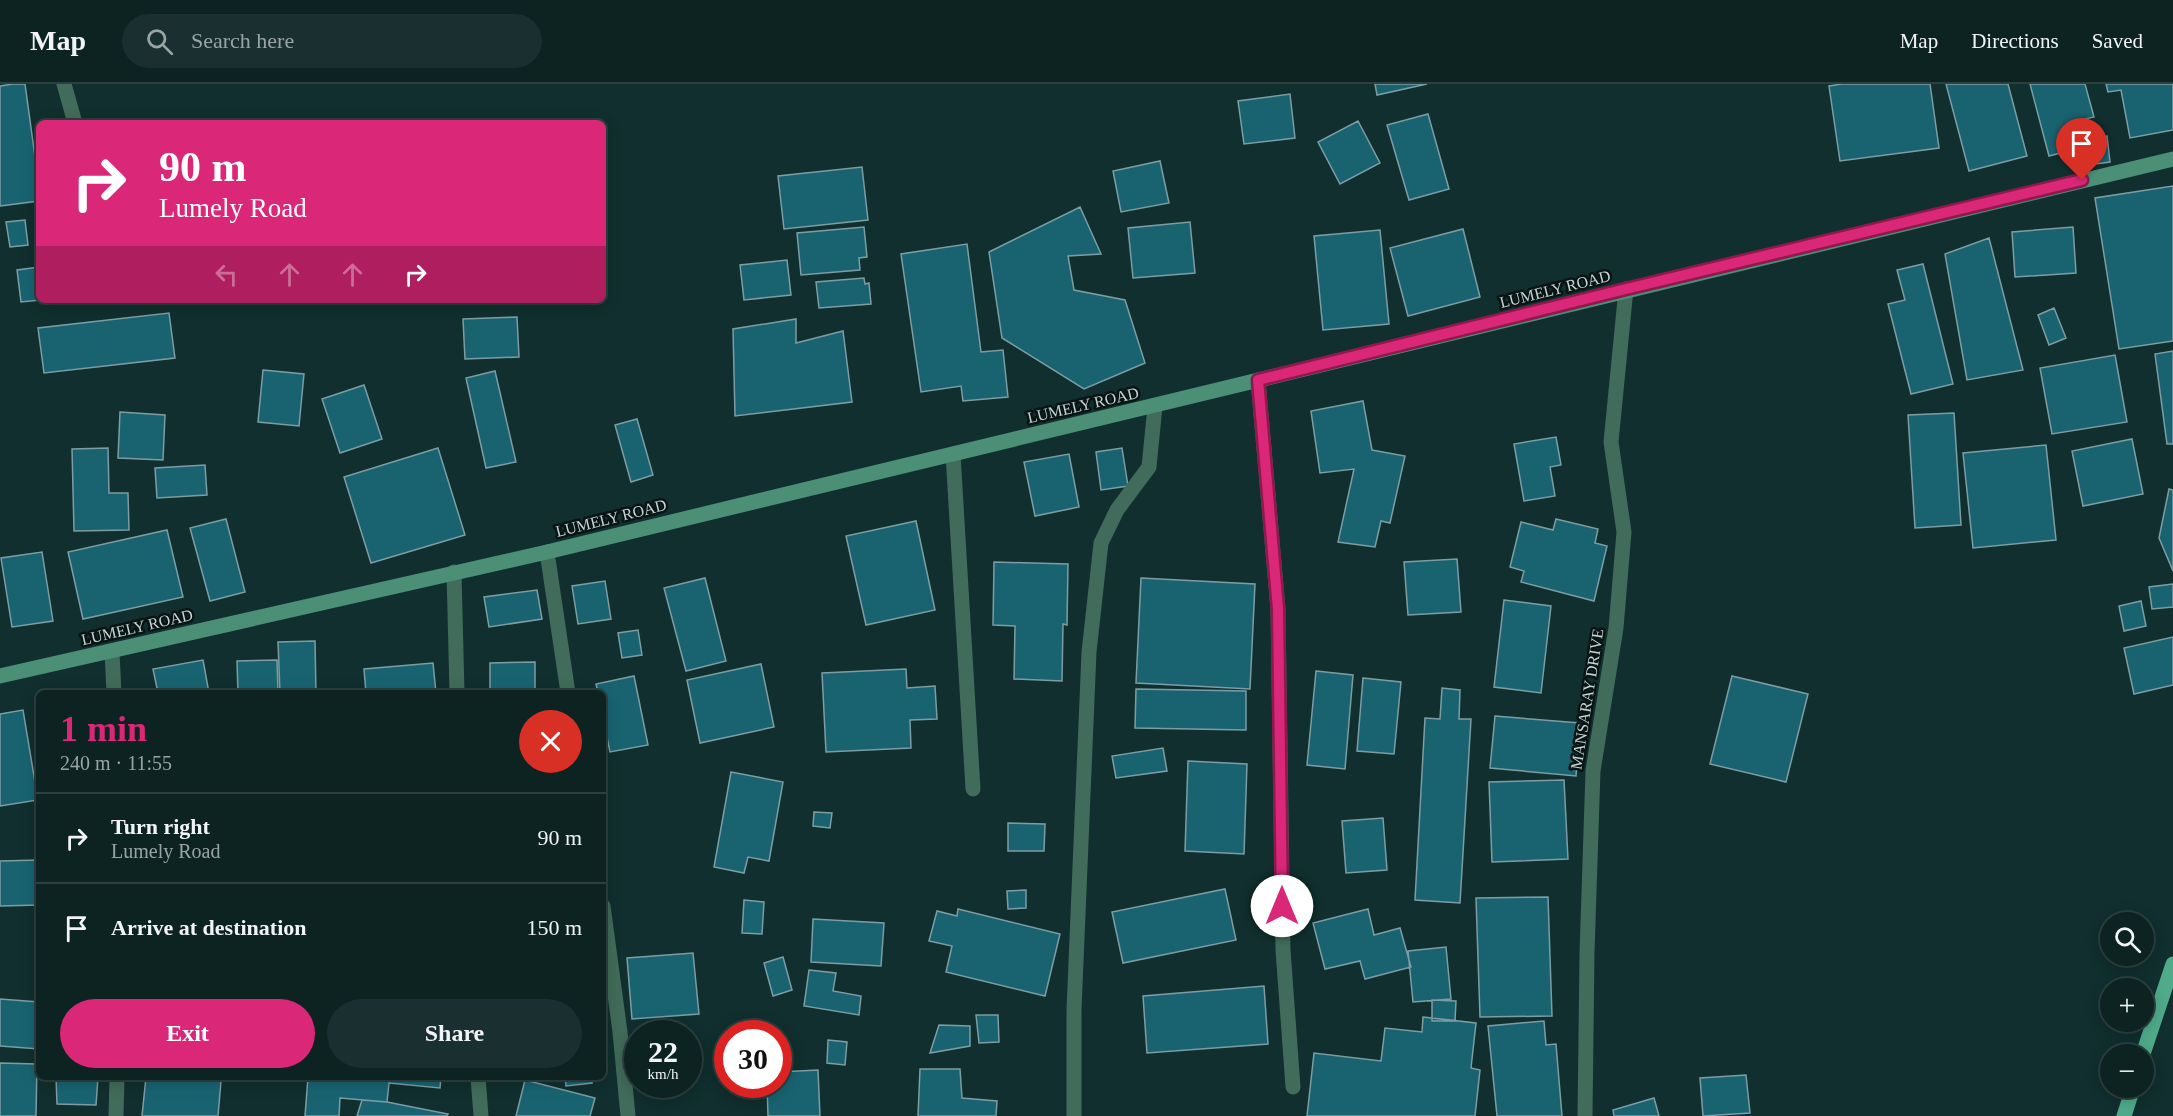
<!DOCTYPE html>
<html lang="en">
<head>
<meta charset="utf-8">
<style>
	body { margin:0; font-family:Georgia,serif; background:#1a2f2f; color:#f1f3f6; height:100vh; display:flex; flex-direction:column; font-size:22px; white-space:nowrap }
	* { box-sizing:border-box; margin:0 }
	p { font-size:20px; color:#9aa4a5 }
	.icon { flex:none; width:33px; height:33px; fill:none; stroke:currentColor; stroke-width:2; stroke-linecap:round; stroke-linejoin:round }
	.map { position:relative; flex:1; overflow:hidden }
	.details { position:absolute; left:36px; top:606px; width:570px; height:390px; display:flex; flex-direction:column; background:#0c2322; border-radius:9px; box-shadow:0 3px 15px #0003,0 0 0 2px #2c4040 }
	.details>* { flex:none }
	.banner { position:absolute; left:36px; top:36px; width:570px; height:183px; border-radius:9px; box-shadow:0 3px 15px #0003,0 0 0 2px #2c4040; background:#db2777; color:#fff; overflow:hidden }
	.tools { position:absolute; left:2100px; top:828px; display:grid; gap:12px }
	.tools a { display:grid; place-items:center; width:54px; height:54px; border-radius:50%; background:#0c2322; box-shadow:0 3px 15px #0003,0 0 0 2px #2c4040; font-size:30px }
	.speed { position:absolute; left:624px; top:936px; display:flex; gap:12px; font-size:30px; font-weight:700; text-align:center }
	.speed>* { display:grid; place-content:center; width:78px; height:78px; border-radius:50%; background:#0c2322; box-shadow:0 3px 15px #0003,0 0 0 2px #2c4040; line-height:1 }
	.speed small { font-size:15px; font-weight:400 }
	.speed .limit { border:9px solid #d22; background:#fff; color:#111 }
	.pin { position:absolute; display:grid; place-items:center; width:51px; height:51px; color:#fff; margin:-62px -26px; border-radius:50% 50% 50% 0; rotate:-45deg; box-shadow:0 0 6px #0007 }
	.pin .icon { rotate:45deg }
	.me { position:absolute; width:66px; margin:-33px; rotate:0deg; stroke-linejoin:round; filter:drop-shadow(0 0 4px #0008) }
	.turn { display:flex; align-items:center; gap:21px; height:126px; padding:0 24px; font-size:27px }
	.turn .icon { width:78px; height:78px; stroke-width:2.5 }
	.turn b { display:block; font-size:42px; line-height:51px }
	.lanes { display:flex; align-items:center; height:57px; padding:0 24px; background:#0003; justify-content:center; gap:30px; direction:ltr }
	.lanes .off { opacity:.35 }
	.round { display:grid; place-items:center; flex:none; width:63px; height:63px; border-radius:32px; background:#1a2f2f }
	.overview { display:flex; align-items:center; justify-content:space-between; height:102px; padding:0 24px }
	h1 { font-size:36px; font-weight:700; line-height:45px; color:#db2777 }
	.action { display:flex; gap:12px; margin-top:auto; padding:12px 24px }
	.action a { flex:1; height:69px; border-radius:36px; background:#db2777; color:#fff; font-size:24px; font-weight:700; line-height:69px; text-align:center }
	.action a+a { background:#1a2f2f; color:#f1f3f6 }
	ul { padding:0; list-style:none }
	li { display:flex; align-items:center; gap:18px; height:90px; padding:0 24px; border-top:2px solid #2c4040 }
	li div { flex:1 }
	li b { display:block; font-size:22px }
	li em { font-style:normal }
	header { display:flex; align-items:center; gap:36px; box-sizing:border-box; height:84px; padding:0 30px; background:#0c2322; border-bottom:2px solid #2c4040 }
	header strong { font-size:28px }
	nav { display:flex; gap:33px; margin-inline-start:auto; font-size:21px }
	.search { width:420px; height:54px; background:#1a2f2f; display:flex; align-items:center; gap:15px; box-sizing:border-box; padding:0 21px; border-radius:33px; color:#9aa4a5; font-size:22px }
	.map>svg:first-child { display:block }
	.building { fill:#196371; stroke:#7d9da4; stroke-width:1.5 }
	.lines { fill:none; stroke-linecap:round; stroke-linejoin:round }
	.lane { stroke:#416b5a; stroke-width:15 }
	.street { stroke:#416b5a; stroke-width:15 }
	.secondary { stroke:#4a8f76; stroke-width:15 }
	.primary { stroke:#4fab8a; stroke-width:15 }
	.route-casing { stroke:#8e194d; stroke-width:15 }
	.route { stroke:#db2777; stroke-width:10 }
	.labels { text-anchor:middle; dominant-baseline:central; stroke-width:5; stroke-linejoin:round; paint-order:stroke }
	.street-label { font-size:16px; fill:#c4d5d4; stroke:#081514 }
</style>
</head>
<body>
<header>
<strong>Map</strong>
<div class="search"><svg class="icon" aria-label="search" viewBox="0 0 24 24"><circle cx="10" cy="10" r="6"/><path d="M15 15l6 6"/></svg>Search here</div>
<nav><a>Map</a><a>Directions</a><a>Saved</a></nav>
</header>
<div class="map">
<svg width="2173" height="1032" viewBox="0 0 2173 1032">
	<rect width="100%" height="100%" fill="#102f2e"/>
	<!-- building -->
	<path class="building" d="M13 0H25L39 102V117L0 122V2Z
		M1375 0H1427L1377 11Z
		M1842 0H1930L1939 64 1840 77 1829 2Z
		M1946 0H2008L2027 72 1969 87Z
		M2030 0H2085L2094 33 2073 38 2080 64 2049 72Z
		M2106 0H2173V46L2130 54 2121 6 2108 8Z
		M1290 10 1295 54 1244 60 1238 17Z
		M1428 30 1449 105 1409 116 1387 41Z
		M1358 37 1380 79 1340 100 1318 58Z
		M2107 52 2110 78 2088 81 2085 55Z
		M1160 77 1169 119 1121 128 1113 87Z
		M862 83 868 136 784 145 778 92Z
		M2173 102V257L2119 265 2095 114Z
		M1080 123 1101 170 1068 172 1074 206 1125 216 1145 279 1084 305 1002 254 989 168Z
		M25 136 28 161 10 163 6 138Z
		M1190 138 1195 189 1133 194 1128 144Z
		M864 143 867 173 859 174 860 186 801 191 797 149Z
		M2073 143 2076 189 2015 193 2012 148Z
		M1463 145 1480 213 1408 232 1390 164Z
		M1380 146 1389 240 1323 246 1314 152Z
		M1989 154 2023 286 1967 296 1945 170Z
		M967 160 981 268 1003 266 1008 313 963 317 961 302 921 308 901 170Z
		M787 176 791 211 744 216 740 181Z
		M1923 180 1953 300 1911 310 1888 220 1905 216 1897 186Z
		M39 183V216H41L21 218 17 186Z
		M864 194 865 200 869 199 871 220 819 224 816 198Z
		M2054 224 2066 254 2049 261 2038 231Z
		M169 229 175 274 44 289 38 244Z
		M517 233 519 273 465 275 463 235Z
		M796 235V259L843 247 852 318 735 332 733 245Z
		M2173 267V360H2167L2155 270Z
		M2115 271 2127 338 2052 350 2040 284Z
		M263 286 304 290 299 342 258 338Z
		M495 287 516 378 486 384 466 294Z
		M364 301 382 355 340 369 322 315Z
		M1363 317 1372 366 1405 372 1390 439 1381 437 1375 463 1338 458 1354 385 1320 389 1311 327Z
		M120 328 165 331 163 376 118 374Z
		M1954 329 1961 441 1915 444 1908 331Z
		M637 335 653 391 631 398 615 341Z
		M1556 353 1561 381 1550 383 1555 412 1524 417 1514 360Z
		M2132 355 2143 410 2083 422 2072 367Z
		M2046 361 2056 456 1973 464 1963 369Z
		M108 364 109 409H128L129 446 74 447 72 365Z
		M438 364 465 451 371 479 344 393Z
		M1122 364 1128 402 1101 406 1096 368Z
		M1069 370 1079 423 1035 432 1024 378Z
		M205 381 207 411 157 414 155 384Z
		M2169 405 2173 406V487L2159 454Z
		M226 435 245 508 210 517 190 444Z
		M1556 435 1598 445 1595 459 1607 462 1594 517 1521 498 1524 487 1510 483 1521 438 1553 446Z
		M916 437 935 526 866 541 846 452Z
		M167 446 183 513 83 535 68 468Z
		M42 468 53 537 12 543 1 474Z
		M1457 475 1461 528 1408 531 1404 478Z
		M994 478 1068 480 1067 541 1063 540 1062 597 1014 595 1015 542 993 541Z
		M705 494 726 577 686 587 664 504Z
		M1141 494 1255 500 1250 605 1136 599Z
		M605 497 611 535 578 540 572 502Z
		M2173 500V523L2152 525 2149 503Z
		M537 506 542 535 489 543 484 513Z
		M1504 516 1551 522 1541 609 1494 603Z
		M2141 517 2146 542 2124 547 2119 522Z
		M638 546 642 571 622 574 618 549Z
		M2173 553V601L2134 610 2124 564Z
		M315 557 316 609H280L278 558Z
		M203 576 209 609H158L153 585Z
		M277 576 278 609H238L237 577Z
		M535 578V609H490V579Z
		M433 579 436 609H366L364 585Z
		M761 580 774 643 700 659 687 596Z
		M906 585 907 604 935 602 937 635 910 636 911 664 826 668 822 589Z
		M1316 587 1353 591 1345 685 1307 681Z
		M634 592 648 661 610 668 603 633V609H598L596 600Z
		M1732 592 1808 610 1786 698 1710 680Z
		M1363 594 1401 598 1394 670 1357 667Z
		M1442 604 1460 606 1459 635H1471L1460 819 1415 816 1425 634 1440 635Z
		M1136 605 1246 607V646L1135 644Z
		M23 626 38 716 0 722V630Z
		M1495 632 1580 639 1576 692 1490 684Z
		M1163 664 1167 687 1116 694 1112 672Z
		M1188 677 1247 680 1244 770 1185 767Z
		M731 688 783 698 769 777 748 773 744 789 714 783Z
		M1564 696 1568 775 1492 778 1489 698Z
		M814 728 832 729 830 744 813 742Z
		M1383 734 1387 786 1346 789 1342 737Z
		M1008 739 1045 740 1044 767H1008Z
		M39 776V821L0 822V777Z
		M1225 805 1236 856 1123 879 1112 828Z
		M1026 806V824L1008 825 1007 807Z
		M1548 813 1552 932 1480 933 1476 814Z
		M744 816 764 818 762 850 742 849Z
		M958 825 1060 850 1045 912 946 888 952 862 929 857 937 827 957 832Z
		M1368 825 1374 851 1400 844 1411 883 1365 895 1360 877 1325 885 1313 839Z
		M813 835 884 839 881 882 811 878Z
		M1446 863 1451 915 1413 918 1408 867Z
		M693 869 699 930 632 935 627 874Z
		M783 873 792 906 773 912 764 879Z
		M809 886 836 889 833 907 861 912 859 931 804 922Z
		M1264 902 1268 960 1147 969 1143 912Z
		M0 915 39 918V965L0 962Z
		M1432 916 1456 917 1455 937H1432Z
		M976 931H998L999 958 979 959Z
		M1423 933 1476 939 1471 984 1480 986 1475 1032H1307L1314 969 1381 977 1385 944 1422 948Z
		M1544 937 1546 961 1556 960 1562 1032H1497L1488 942Z
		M939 941 970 942V962L930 969Z
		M828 956 847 958 845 981 827 979Z
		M0 979 37 980 36 1032H0Z
		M920 985H960L962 1014 997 1017 996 1032H918Z
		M818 986 820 1032H768L767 1000H778V988Z
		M1746 991 1750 1029 1703 1032 1700 994Z
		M56 993H98L96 1021 57 1020Z
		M146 993 221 997 218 1032H142Z
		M308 993H441L440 1004 389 999 387 1018 340 1014 339 1032H305Z
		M565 993H591L592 999 566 1002Z
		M525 996 595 1014 590 1032H516Z
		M1654 1014 1659 1032H1614L1613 1026Z
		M362 1016 387 1018 448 1030 447 1032H357Z"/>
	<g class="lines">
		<!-- lane -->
		<path class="lane" d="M64 0 75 39
			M953 370 973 705"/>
		<!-- street -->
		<path class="street" d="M1258 296 1278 525 1283 866 1293 1003
			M547 468 568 609
			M454 488 457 609
			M112 568 114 609
			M603 822 620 948 628 1032
			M478 993 481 1032
			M116 1032 117 993
			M1074 1032V926L1089 568 1101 459 1117 426 1149 383 1155 322
			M1585 1032 1587 869 1593 687 1616 544 1624 448 1611 358 1626 205"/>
		<!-- secondary -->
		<path class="secondary" d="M0 592 547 468 2173 75"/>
		<!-- primary -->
		<path class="primary" d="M2143 970 2173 880
			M2124 1032 2133 1004"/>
	</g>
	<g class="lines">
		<defs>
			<path id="route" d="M1282 822 1278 525 1258 296 1626 205 2082 96"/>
		</defs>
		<!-- route casing -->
		<use href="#route" class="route-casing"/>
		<!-- route -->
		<use href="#route" class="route"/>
	</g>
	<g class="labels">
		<!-- street labels -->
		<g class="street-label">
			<text transform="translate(1555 205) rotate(-14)">LUMELY ROAD</text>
			<text transform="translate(1083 321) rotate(-13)">LUMELY ROAD</text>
			<text transform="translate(611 434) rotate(-14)">LUMELY ROAD</text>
			<text transform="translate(137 543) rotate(-13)">LUMELY ROAD</text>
			<text transform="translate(1587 615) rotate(-81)">MANSARAY DRIVE</text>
		</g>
	</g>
</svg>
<div class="tools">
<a><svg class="icon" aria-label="search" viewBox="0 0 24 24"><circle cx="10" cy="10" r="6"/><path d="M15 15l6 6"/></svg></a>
<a>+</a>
<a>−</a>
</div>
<div class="speed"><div>22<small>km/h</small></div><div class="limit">30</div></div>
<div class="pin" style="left:2082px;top:96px;background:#d93025"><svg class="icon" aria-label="arrive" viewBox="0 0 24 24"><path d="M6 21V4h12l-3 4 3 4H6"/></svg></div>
<svg class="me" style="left:1282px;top:822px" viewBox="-20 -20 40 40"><circle r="19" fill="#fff"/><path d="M0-13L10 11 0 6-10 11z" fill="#db2777"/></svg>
<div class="banner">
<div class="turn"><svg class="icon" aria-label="right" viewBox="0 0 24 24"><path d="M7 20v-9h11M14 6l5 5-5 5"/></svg><div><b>90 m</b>Lumely Road</div></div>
<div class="lanes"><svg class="icon off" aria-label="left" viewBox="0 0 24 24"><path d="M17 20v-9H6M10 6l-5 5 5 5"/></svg><svg class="icon off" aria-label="ahead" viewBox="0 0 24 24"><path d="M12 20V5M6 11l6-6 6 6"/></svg><svg class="icon off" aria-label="ahead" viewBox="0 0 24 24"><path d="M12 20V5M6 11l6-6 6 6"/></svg><svg class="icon" aria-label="right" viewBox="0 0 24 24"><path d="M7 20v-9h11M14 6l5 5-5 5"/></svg></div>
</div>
<section class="details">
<div class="overview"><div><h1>1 min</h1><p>240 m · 11:55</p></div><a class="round" style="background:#d93025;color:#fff"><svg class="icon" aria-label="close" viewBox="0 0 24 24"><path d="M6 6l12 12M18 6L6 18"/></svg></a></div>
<ul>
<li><svg class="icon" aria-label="right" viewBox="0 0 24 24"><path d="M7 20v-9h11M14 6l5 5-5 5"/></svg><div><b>Turn right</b><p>Lumely Road</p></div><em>90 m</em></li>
<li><svg class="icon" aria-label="arrive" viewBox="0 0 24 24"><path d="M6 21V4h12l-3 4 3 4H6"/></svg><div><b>Arrive at destination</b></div><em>150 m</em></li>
</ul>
<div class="action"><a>Exit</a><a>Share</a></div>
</section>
</div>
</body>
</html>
